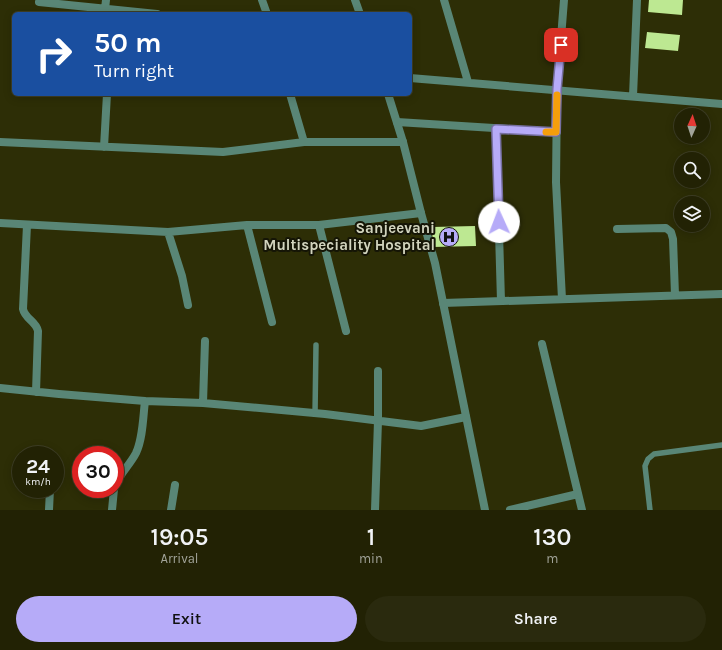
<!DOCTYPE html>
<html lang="en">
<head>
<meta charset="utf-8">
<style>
	body { margin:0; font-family:Karla,sans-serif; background:#2a2a0e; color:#f1f3f6; height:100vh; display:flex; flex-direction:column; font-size:15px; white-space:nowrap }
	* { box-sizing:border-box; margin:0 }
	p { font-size:13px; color:#a2a49a }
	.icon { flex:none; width:22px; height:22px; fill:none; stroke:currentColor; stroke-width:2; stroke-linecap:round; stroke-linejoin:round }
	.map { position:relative; height:510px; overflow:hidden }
	.drawer { display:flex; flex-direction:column; background:#222204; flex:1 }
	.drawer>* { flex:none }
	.guide { position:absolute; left:12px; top:12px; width:400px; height:84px; border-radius:6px; box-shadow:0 2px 10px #0003,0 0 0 1px #3f3f26; background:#1a4fa0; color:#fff; overflow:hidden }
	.needle { width:26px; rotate:3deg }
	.fabs { position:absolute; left:674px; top:108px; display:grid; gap:8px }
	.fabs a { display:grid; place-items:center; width:36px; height:36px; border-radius:50%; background:#222204; box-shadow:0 2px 10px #0003,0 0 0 1px #3f3f26; font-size:20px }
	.speed { position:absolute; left:12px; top:446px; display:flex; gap:8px; font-size:20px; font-weight:700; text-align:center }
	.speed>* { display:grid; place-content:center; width:52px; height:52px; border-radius:50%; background:#222204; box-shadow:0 2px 10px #0003,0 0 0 1px #3f3f26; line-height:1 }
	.speed small { font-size:10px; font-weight:400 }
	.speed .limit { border:6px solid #d22; background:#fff; color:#111 }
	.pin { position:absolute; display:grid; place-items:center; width:34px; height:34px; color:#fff; margin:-17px; border-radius:8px; box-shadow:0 2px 6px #0006 }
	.me { position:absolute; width:44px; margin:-22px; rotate:358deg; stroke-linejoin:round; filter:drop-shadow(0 0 3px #0008) }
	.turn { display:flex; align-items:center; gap:14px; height:84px; padding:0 16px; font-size:18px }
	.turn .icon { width:52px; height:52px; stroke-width:2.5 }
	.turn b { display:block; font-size:28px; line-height:34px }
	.eta { display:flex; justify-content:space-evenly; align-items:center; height:68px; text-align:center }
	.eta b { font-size:24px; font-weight:600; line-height:28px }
	.cta { display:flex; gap:8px; margin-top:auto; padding:8px 16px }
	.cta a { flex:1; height:46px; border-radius:24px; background:#b6abf8; color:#111; font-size:16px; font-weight:600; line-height:46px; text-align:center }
	.cta a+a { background:#2a2a0e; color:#f1f3f6 }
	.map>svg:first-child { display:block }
	.building { fill:#bde892 }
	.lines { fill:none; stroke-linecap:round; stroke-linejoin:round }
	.service { stroke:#598676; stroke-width:5.5 }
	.minor { stroke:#598676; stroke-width:8 }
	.tertiary { stroke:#598676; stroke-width:8 }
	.route-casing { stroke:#766fa1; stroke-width:10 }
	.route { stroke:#b6abf8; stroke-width:7 }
	.slow { stroke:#f59e0b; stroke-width:7 }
	.labels { text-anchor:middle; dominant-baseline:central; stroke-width:4; stroke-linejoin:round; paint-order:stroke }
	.poi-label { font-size:15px; font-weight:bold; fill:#d2d4be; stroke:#151506; text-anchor:end }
</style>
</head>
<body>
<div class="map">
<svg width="722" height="510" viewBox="0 0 722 510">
	<rect width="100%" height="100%" fill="#2d2e06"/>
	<!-- building -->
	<path class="building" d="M649 0H683L682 15 648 12Z
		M647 32 680 35 678 51 645 48Z
		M475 226 476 246 433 247 432 227Z"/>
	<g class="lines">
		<!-- service -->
		<path class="service" d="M315 414 316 345
			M650 510 645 466 648 459 654 454 722 445"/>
		<!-- minor -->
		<path class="minor" d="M262 0 267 14
			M444 0 468 82
			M39 2 157 14
			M105 9 106 0
			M410 78 722 104
			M290 94 304 142H403
			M633 96 637 0
			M397 122 557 132
			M496 129 501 301
			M0 142 223 152 304 142
			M104 147 107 94
			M0 223 168 232 247 225H319L421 213
			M27 225 23 309C25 319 36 321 38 331L36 392
			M247 225 272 322
			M319 225 346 331
			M617 229 666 228 671 232 673 239 675 295
			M168 232 182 276 188 305
			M562 299 556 182 557 89 564 0
			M443 303 722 294
			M542 344 582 510
			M0 388 59 394 145 401 203 403 325 414 421 426 466 417
			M203 403 205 341
			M115 487C119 474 130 465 136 453 143 438 143 417 145 401
			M49 510 50 489
			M112 510 114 489
			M171 510 175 485
			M375 510 378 421V371
			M510 510 578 494"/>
		<!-- tertiary -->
		<path class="tertiary" d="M355 0 360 14
			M388 94 403 142 421 213 435 263 485 510"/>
	</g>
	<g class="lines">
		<defs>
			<path id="route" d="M499 222 496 129 556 132 557 89 561 45"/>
		</defs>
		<!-- route casing -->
		<use href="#route" class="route-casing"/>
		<!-- route -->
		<use href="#route" class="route"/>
		<!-- slow -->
		<path class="slow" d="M546 132H556L557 95"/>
	</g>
	<!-- icons -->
	<defs>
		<symbol id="hospital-disc" viewBox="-11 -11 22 22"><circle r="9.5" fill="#b6abf8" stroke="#151506"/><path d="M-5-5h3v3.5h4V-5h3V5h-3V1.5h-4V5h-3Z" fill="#111"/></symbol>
	</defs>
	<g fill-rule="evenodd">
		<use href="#hospital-disc" x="438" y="226" width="22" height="22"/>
	</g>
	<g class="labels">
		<!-- poi labels -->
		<g class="poi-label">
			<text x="435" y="228">Sanjeevani<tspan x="435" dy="17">Multispeciality Hospital</tspan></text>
		</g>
	</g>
</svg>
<div class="fabs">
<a><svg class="needle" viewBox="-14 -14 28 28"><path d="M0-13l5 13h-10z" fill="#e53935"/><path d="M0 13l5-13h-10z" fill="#a2a49a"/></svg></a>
<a><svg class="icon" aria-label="search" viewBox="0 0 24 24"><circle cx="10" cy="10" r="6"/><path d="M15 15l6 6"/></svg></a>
<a><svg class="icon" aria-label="layers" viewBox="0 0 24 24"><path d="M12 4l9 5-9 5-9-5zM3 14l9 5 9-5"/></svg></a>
</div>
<div class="speed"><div>24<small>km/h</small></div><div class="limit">30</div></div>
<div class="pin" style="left:561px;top:45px;background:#d93025"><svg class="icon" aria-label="arrive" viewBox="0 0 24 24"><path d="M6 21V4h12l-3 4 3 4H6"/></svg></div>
<svg class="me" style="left:499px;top:222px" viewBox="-20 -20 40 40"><circle r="19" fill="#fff"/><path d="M0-13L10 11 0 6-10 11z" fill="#b6abf8"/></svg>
<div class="guide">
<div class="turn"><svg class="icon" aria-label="right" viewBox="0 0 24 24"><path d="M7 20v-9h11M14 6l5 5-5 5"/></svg><div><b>50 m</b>Turn right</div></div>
</div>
</div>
<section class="drawer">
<div class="eta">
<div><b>19:05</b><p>Arrival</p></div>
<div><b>1</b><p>min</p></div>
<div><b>130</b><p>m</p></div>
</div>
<div class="cta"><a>Exit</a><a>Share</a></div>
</section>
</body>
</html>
